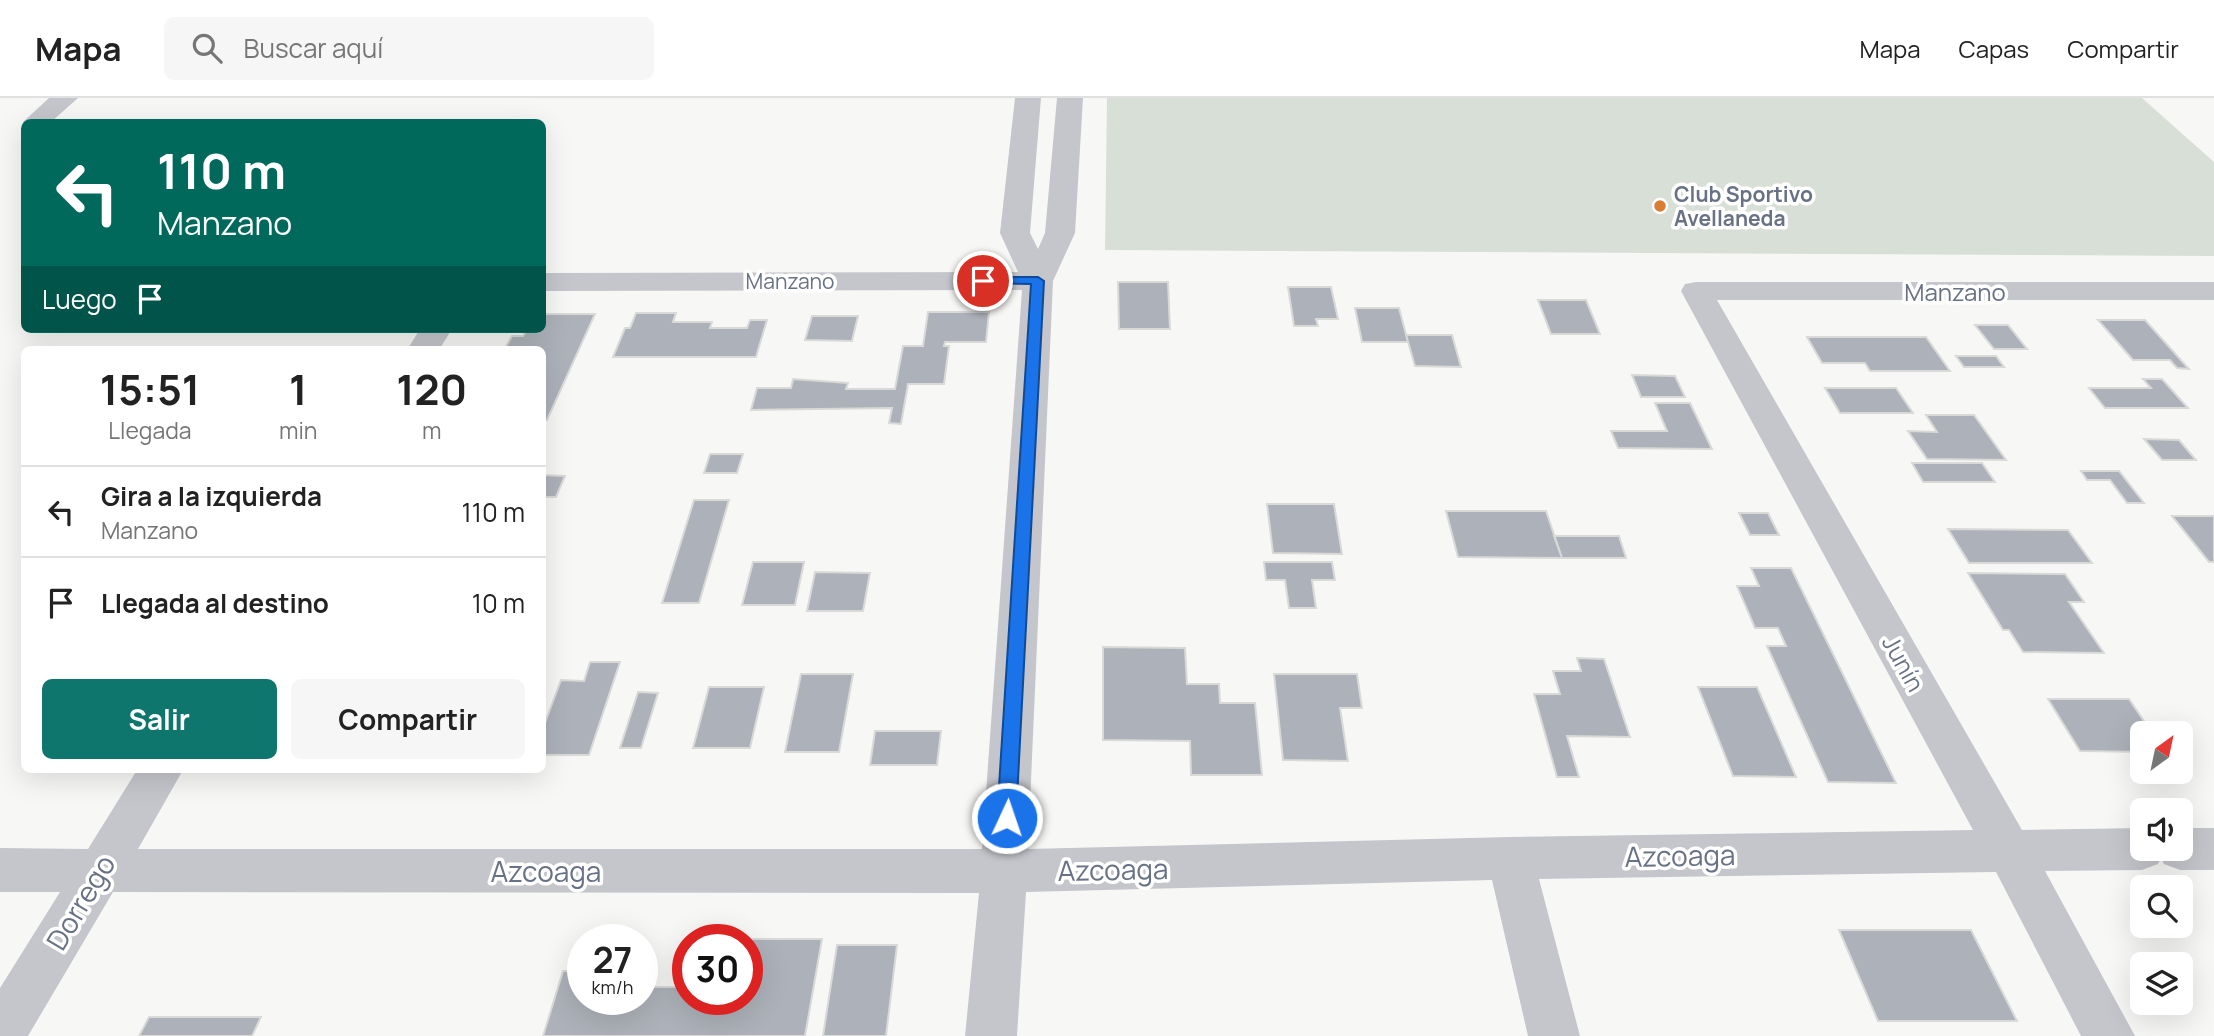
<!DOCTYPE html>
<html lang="es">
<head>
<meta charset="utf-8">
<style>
	body { margin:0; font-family:Manrope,sans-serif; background:#f6f6f6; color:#222; height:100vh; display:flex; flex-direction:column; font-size:26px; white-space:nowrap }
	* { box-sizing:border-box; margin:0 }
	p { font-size:23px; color:#767676 }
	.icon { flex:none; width:38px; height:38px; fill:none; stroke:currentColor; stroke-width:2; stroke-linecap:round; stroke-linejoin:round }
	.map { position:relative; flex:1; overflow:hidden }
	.details { position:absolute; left:21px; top:248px; width:525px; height:427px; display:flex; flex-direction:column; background:#fff; border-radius:10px; box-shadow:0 7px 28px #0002 }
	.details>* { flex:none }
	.guide { position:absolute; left:21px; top:21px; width:525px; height:214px; border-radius:10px; box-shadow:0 7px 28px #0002; background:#00695c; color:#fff; overflow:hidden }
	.needle { width:46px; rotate:33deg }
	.fabs { position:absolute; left:2130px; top:623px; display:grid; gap:14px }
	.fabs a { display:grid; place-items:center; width:63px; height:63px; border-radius:10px; background:#fff; box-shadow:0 7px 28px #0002; font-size:35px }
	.speed { position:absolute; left:567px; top:826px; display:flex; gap:14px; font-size:35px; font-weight:700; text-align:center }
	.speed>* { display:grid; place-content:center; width:91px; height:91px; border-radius:50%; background:#fff; box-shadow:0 7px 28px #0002; line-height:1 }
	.speed small { font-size:18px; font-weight:400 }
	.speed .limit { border:10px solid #d22; background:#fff; color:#111 }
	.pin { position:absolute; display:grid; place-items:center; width:60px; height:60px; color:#fff; margin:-30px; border:4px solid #fff; border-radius:50%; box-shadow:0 2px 7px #0007 }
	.me { position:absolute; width:77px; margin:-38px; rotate:3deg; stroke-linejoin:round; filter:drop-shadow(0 0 5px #0008) }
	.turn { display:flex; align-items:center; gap:24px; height:147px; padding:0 21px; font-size:32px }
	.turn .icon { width:91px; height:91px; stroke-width:2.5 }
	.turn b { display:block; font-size:49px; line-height:60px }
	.then { display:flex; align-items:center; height:66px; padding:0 21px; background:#0003; gap:14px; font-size:26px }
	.eta { display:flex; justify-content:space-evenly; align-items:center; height:119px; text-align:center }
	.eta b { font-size:42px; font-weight:700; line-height:49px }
	.button { display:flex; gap:14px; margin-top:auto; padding:14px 21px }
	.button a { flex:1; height:80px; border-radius:10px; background:#0f766e; color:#fff; font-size:28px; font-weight:700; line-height:80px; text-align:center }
	.button a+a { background:#f6f6f6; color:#222 }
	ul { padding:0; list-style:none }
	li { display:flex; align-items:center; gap:21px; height:91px; padding:0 21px; border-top:2px solid #e0e0e0 }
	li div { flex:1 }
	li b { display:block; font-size:26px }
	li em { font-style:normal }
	header { display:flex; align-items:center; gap:42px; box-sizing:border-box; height:98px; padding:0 35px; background:#fff; border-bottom:2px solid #e0e0e0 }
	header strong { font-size:33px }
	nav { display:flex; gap:38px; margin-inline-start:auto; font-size:24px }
	.search { width:490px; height:63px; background:#f6f6f6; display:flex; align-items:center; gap:18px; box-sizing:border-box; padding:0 24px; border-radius:10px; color:#767676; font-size:26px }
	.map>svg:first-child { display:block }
	.green { fill:#d8dfd7 }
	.building { fill:#adb2ba; stroke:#d9dad8; stroke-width:2 }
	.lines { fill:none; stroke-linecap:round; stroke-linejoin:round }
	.street { fill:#c4c6cb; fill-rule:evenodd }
	.route { fill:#1a73e8; stroke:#114b97; stroke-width:2 }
	.poi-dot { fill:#d97d34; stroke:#fff; stroke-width:2.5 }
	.labels { text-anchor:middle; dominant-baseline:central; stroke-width:7; stroke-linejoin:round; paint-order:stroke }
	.far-poi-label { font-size:21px; font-weight:bold; fill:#697285; stroke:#fff; text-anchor:start }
	.far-street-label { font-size:21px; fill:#697285; stroke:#fff }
	.street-label { font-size:24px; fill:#697285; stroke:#fff }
	.near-street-label { font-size:28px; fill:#697285; stroke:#fff }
</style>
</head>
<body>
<header>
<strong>Mapa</strong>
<div class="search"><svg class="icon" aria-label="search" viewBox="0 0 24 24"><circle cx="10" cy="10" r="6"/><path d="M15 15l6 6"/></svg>Buscar aquí</div>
<nav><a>Mapa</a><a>Capas</a><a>Compartir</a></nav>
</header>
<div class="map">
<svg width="2214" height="938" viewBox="0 0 2214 938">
	<rect width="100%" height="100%" fill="#f7f8f6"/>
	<!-- green -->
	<path class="green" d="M1107 0H2142L2214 64V158L1105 152Z"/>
	<!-- building -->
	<path class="building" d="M1118 184H1168L1170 231H1119Z
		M1288 189H1331L1338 221H1316L1318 228H1294Z
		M1538 202H1586L1600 236H1551Z
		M1355 210H1399L1408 244H1362Z
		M928 214H989L986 244H945L944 248H949L944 286H908L901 326 889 325 892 310 751 312 757 290H791L793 281 848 285 846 291H895L903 248H923Z
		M636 215H676L673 224H712L710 230H747L750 222H767L756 259H613L625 230H630Z
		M542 216H595L547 322H542V252H504L512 238H523L527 231H542Z
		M812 218H858L852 243 805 242Z
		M2098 222H2145L2189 271 2177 270 2170 262H2133Z
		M1975 227H2008L2027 251H1994Z
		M1406 237H1452L1461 269 1415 268Z
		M1807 239H1926L1950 273H1870L1865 265H1822Z
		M1956 258H1996L2004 269H1964Z
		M1632 277 1675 278 1685 299H1641Z
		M2143 281H2162L2188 310H2105L2089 290H2151Z
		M1825 290H1896L1913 315H1840Z
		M1655 305H1690L1712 351 1618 350 1611 333H1667Z
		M1926 317H1974L2006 362 1927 361 1908 333 1937 334Z
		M2144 341 2179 342 2196 362H2162Z
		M710 356H743L737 375H704Z
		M1912 365H1982L1995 384H1923Z
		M2081 373H2119L2144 405H2127L2110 382H2087Z
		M542 377 565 378 556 399H542Z
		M694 402H729L699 505H662Z
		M1267 406H1334L1342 456 1273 455Z
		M1446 413H1546L1562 460 1458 459Z
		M1739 415H1768L1779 437H1750Z
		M2172 418H2214V464H2209Z
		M1948 431 2068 432 2092 465H1969Z
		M1554 438H1619L1626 460H1562Z
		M753 464H804L795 507H742Z
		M1264 464H1332L1335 482H1312L1316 510H1289L1285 482H1266Z
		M1751 470H1791L1896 685 1828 684 1767 548H1786L1778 530H1755L1737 488H1759Z
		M815 474 870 475 863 513H807Z
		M1968 475 2065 476 2084 504H2069L2104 555 2023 554 2009 532H2003Z
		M1103 549 1185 550 1187 586H1219L1220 605H1255L1262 677H1191L1190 643 1103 642Z
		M1577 560 1604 561 1630 639 1567 638 1579 679H1557L1534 596H1560L1553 573H1581Z
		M590 564H620L589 657H542V633L561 582 584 583Z
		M801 576H853L839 654H785Z
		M1274 576H1357L1362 610H1340L1348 663 1283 662Z
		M709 589H764L750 650H693Z
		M1698 589H1757L1796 679 1733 678Z
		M638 594 658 595 641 650H620Z
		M2048 601H2129L2152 635H2142V654L2080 653Z
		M875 633H941L937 667H870Z
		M1839 832H1971L2017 923H1878Z
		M737 841H822L805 938H543L563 873H583V901H642V889H688V901H747V842Z
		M837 847H897L886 938H823Z
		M149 919H261L252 938H139Z"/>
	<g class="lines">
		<!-- street -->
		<path class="street" d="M49 0H78L51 24 24 26 23 24Z
			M1015 0H1041L1030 135 1038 151 1045 135 1057 0H1083L1075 135 1053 183 1028 751 1510 739 1973 732 1681 193 1685 186 1696 184H2214V202H1717L2022 732 2142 730V751H2180V730H2214V772H2180L2164 766 2161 760 2158 766 2142 772 2045 773 2135 938H2081L1996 774 1539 781 1580 938H1528L1492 782 1026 794 1017 938H965L979 795 113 794 28 938H0V890L60 794H0V750L88 751 137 672H183L138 751H982L1022 192 542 193V175L1018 174 1000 135Z
			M420 231H452L439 252H407Z"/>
	</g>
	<!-- route -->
	<path class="route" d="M983 179H1038L1044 183 1016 720 1013 726 1007 728 1000 726 997 720 1031 186 978 185V180Z"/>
	<!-- markers -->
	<circle class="poi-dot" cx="1660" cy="108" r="7"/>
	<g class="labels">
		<!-- far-poi labels -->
		<g class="far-poi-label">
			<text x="1674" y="96">Club Sportivo<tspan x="1674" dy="24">Avellaneda</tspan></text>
		</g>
		<!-- far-street labels -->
		<g class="far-street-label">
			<text x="790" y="183">Manzano</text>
		</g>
		<!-- street labels -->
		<g class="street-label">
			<text x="1955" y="193">Manzano</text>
			<text transform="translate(1904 565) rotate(61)">Junín</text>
		</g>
		<!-- near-street labels -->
		<g class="near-street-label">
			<text transform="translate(1680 757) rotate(-1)">Azcoaga</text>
			<text transform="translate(1113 771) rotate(-1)">Azcoaga</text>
			<text x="546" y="773">Azcoaga</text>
			<text transform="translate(80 804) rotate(-59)">Dorrego</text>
		</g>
	</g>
</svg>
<div class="fabs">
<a><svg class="needle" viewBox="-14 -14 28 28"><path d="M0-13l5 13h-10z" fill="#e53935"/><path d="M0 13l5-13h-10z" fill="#767676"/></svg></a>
<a><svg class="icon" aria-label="sound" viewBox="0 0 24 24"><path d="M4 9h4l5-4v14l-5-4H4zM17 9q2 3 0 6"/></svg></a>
<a><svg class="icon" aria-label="search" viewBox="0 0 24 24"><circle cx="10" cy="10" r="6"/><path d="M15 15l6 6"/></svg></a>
<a><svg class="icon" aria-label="layers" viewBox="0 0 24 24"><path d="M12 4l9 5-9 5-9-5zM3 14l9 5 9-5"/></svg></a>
</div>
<div class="speed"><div>27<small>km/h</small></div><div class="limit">30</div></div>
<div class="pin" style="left:983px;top:183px;background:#d93025"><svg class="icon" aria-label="arrive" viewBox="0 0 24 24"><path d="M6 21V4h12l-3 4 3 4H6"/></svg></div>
<svg class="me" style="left:1007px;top:720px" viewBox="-20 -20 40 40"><circle r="17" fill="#1a73e8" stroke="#fff" stroke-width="3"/><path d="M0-11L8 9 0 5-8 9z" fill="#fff"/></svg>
<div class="guide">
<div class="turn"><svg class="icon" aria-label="left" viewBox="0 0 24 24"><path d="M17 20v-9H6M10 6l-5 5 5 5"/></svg><div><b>110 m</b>Manzano</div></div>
<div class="then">Luego<svg class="icon" aria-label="arrive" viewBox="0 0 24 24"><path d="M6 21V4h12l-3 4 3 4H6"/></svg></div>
</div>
<section class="details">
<div class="eta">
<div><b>15:51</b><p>Llegada</p></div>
<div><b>1</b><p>min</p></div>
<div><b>120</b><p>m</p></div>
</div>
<ul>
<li><svg class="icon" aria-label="left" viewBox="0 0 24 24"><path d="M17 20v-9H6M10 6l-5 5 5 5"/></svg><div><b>Gira a la izquierda</b><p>Manzano</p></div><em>110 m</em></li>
<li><svg class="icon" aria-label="arrive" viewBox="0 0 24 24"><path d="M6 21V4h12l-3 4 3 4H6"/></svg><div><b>Llegada al destino</b></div><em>10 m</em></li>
</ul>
<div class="button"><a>Salir</a><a>Compartir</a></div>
</section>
</div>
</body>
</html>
